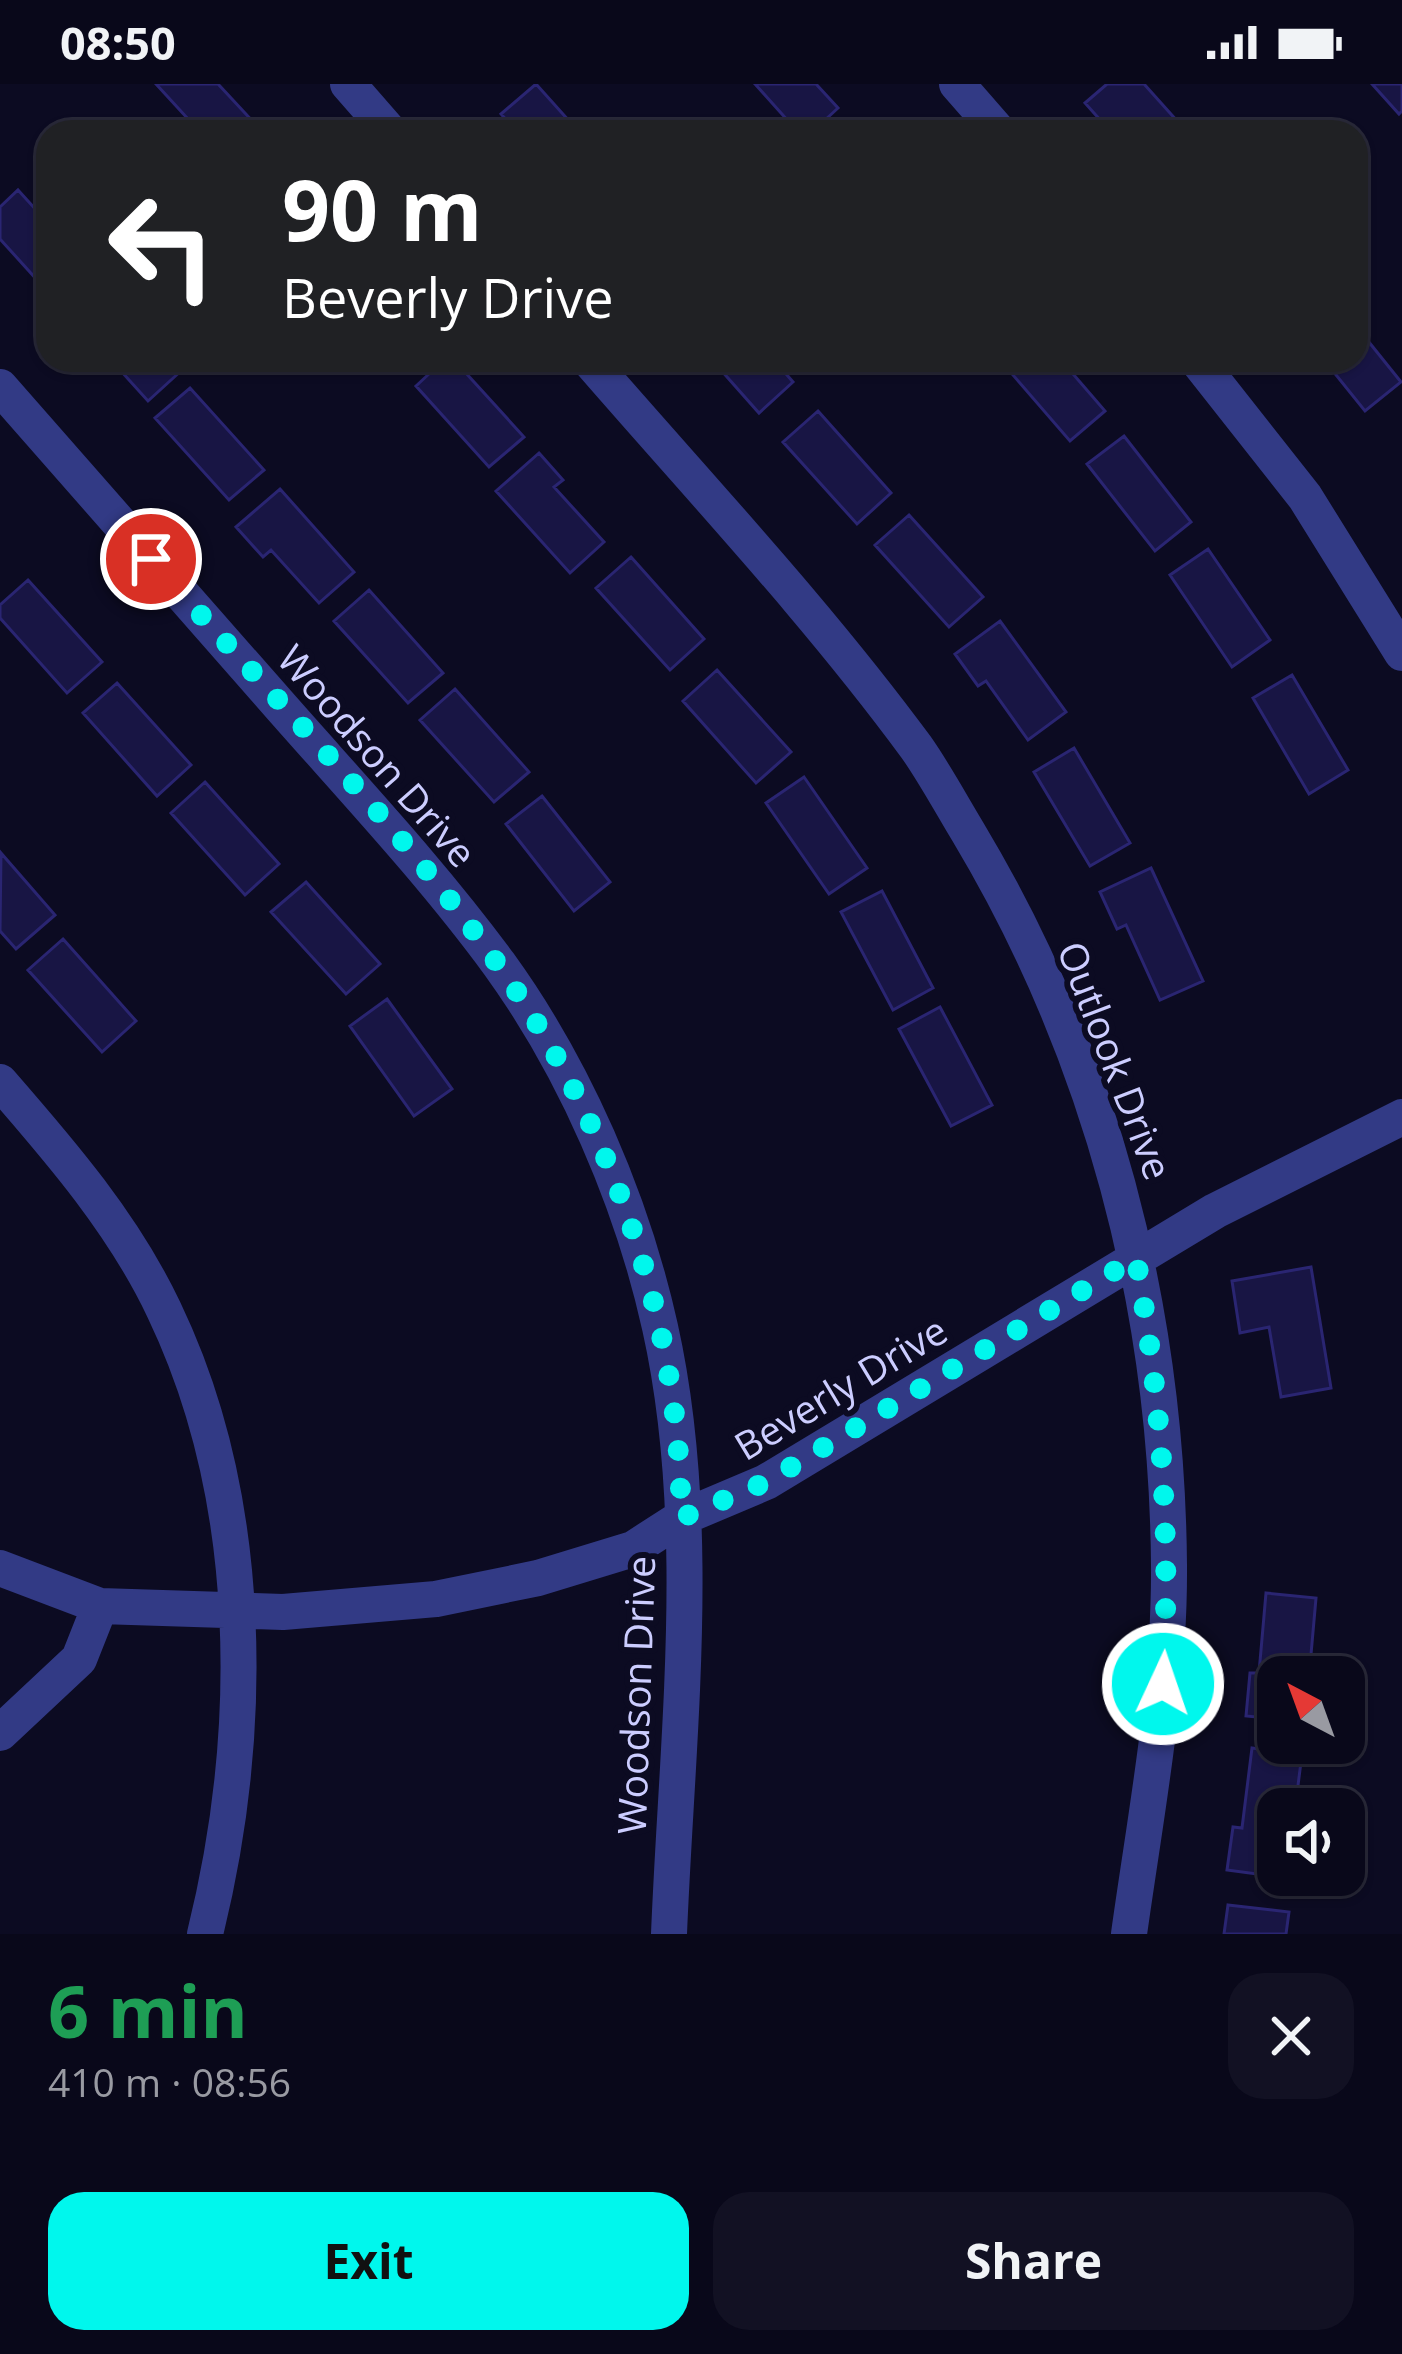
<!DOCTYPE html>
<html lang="en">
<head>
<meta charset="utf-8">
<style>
	body { margin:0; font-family:"Open Sans",sans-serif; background:#121123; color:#f1f3f6; height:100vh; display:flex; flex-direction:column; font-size:45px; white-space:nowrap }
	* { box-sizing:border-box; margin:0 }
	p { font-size:39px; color:#999aa2 }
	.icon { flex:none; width:66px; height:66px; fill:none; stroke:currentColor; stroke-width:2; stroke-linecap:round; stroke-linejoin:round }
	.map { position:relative; height:1850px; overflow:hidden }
	.panel { display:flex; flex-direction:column; background:#09081a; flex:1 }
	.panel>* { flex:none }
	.hud { position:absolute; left:36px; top:36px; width:1332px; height:252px; border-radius:36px; box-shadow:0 3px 9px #0004,0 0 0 3px #292939; background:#202124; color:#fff; overflow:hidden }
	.needle { width:78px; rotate:319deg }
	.fabs { position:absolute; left:1257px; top:1572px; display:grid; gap:24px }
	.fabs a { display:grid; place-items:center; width:108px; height:108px; border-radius:24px; background:#09081a; box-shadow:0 3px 9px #0004,0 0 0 3px #292939; font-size:60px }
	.pin { position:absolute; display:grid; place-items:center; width:102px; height:102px; color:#fff; margin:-51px; border:6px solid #fff; border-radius:50%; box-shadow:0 3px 12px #0007 }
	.me { position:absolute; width:132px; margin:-66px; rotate:3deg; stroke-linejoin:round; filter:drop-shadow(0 0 9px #0008) }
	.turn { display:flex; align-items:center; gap:42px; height:252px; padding:0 48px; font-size:54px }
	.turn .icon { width:156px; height:156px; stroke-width:2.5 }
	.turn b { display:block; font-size:84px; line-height:102px }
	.round { display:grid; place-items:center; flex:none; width:126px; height:126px; border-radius:36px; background:#121123 }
	.overview { display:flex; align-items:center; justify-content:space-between; height:204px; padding:0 48px }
	h1 { font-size:72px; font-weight:700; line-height:90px; color:#1e9e55 }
	.primary-button { display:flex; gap:24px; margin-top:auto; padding:24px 48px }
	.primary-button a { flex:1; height:138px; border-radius:36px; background:#00f7ed; color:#111; font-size:48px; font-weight:700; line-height:138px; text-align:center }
	.primary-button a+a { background:#121123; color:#f1f3f6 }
	.status { display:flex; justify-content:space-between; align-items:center; height:84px; padding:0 60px; background:#09081a; direction:ltr }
	.status svg { height:33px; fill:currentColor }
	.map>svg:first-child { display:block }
	.building { fill:#181544; stroke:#2a2572; stroke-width:3 }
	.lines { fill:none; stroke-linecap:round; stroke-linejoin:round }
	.minor { stroke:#323a85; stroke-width:36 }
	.route { stroke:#00f7ed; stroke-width:21; stroke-dasharray:0 37.8 }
	.labels { text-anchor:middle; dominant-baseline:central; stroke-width:12; stroke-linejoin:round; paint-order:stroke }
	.street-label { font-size:39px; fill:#cccdff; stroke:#0c0b22 }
</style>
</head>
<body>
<div class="status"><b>08:50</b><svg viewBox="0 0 49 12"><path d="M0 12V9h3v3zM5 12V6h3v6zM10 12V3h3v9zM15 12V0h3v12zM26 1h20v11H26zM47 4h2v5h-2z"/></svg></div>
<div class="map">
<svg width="1402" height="1850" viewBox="0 0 1402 1850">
	<rect width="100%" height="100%" fill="#0c0b22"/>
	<!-- building -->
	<path class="building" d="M156 0H218L257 42 251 48H200Z
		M536 0 579 48H517L501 30Z
		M755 0H816L838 24 812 48H798Z
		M1107 0H1144L1187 48H1125L1120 43 1111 48 1085 19Z
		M1372 0H1402V27L1399 30Z
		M18 106 48 139V208L0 155V123Z
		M1356 242 1401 298 1365 327 1324 276H1356Z
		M111 276H173L182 286 148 317Z
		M444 276H454L524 353 489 383 416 302Z
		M712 276H774L793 298 759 329Z
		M1000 276H1061L1105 327 1070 357Z
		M190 304 264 386 229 416 155 334Z
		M818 327 891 409 857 440 783 358Z
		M1124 352 1191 438 1155 467 1087 380Z
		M539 369 563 396 554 403 604 458 570 489 496 407Z
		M280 405 354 488 319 519 271 466 263 473 236 443Z
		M909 431 983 513 949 543 875 461Z
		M1208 465 1270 556 1232 583 1170 491Z
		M631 473 704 555 670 586 596 504Z
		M28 496 102 578 67 609 0 534V521Z
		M369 506 443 589 408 619 334 537Z
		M1000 537 1066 628 1028 656 986 597 978 602 955 570Z
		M717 586 791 668 756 699 683 617Z
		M1292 591 1348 686 1309 710 1253 614Z
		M117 599 191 681 157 712 83 629Z
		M455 605 529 688 494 718 420 636Z
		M1074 664 1130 759 1090 782 1034 688Z
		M804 693 867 784 829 810 766 719Z
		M205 698 279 780 245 811 171 729Z
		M542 712 610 798 574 827 506 740Z
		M1 769 55 831 16 865 0 847Z
		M1151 784 1203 897 1160 916 1126 841 1117 845 1100 808Z
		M306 798 380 880 346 910 271 828Z
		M882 807 933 904 893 926 841 828Z
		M63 855 136 937 102 968 28 886Z
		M387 915 452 1005 414 1032 350 942Z
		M940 923 992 1021 951 1042 899 945Z
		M1311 1183 1331 1304 1281 1313 1269 1243 1240 1249 1232 1197Z
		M1266 1509 1316 1514 1309 1593H1278V1635L1246 1632 1250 1589H1259Z
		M1252 1664 1302 1670 1295 1725H1278V1791L1286 1794 1227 1786 1233 1743 1242 1744Z
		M1228 1821 1289 1828 1286 1850H1224Z"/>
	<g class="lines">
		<!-- minor -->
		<path class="minor" d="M348 0 390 48
			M957 0 999 48
			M589 276C699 403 816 527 916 663 935 690 951 720 968 748 1101 970 1167 1223 1169 1481 1170 1605 1146 1728 1129 1850
			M1197 276 1305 413 1402 569
			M0 303C94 410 188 517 282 624 356 708 433 790 499 880 575 985 632 1117 660 1243 704 1440 677 1651 669 1850
			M0 998C61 1068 124 1141 164 1226 255 1416 255 1648 205 1850
			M0 1484 100 1522 283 1528 436 1515 538 1494 633 1465 681 1434 766 1398 1215 1127 1402 1033
			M0 1649 79 1575 100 1522"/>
	</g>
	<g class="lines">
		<!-- route -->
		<path class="route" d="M151 475C267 607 398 738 499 882 611 1039 681 1240 681 1434L766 1398 1136 1174C1162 1322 1171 1450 1163 1600"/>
	</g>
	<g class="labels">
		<!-- street labels -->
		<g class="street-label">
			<text transform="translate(378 671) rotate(49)">Woodson Drive</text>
			<text transform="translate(1116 976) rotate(69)">Outlook Drive</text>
			<text transform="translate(840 1303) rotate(-31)">Beverly Drive</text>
			<text transform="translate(635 1611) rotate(-88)">Woodson Drive</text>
		</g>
	</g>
</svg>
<div class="fabs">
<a><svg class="needle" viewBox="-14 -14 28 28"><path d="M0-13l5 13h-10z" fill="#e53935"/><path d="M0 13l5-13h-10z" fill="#999aa2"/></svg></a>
<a><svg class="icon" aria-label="sound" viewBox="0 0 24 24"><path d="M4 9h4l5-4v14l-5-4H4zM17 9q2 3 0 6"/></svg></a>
</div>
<div class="pin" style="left:151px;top:475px;background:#d93025"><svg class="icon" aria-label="arrive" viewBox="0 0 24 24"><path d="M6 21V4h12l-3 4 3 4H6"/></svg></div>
<svg class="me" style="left:1163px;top:1600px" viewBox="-20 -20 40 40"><circle r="17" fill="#00f7ed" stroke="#fff" stroke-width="3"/><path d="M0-11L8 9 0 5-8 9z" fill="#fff"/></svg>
<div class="hud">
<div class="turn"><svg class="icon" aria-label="left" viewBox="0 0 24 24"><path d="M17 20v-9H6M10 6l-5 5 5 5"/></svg><div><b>90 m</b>Beverly Drive</div></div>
</div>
</div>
<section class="panel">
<div class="overview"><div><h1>6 min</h1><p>410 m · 08:56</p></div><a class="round"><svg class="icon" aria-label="close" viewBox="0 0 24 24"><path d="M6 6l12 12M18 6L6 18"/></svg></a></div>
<div class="primary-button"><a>Exit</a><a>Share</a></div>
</section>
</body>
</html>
